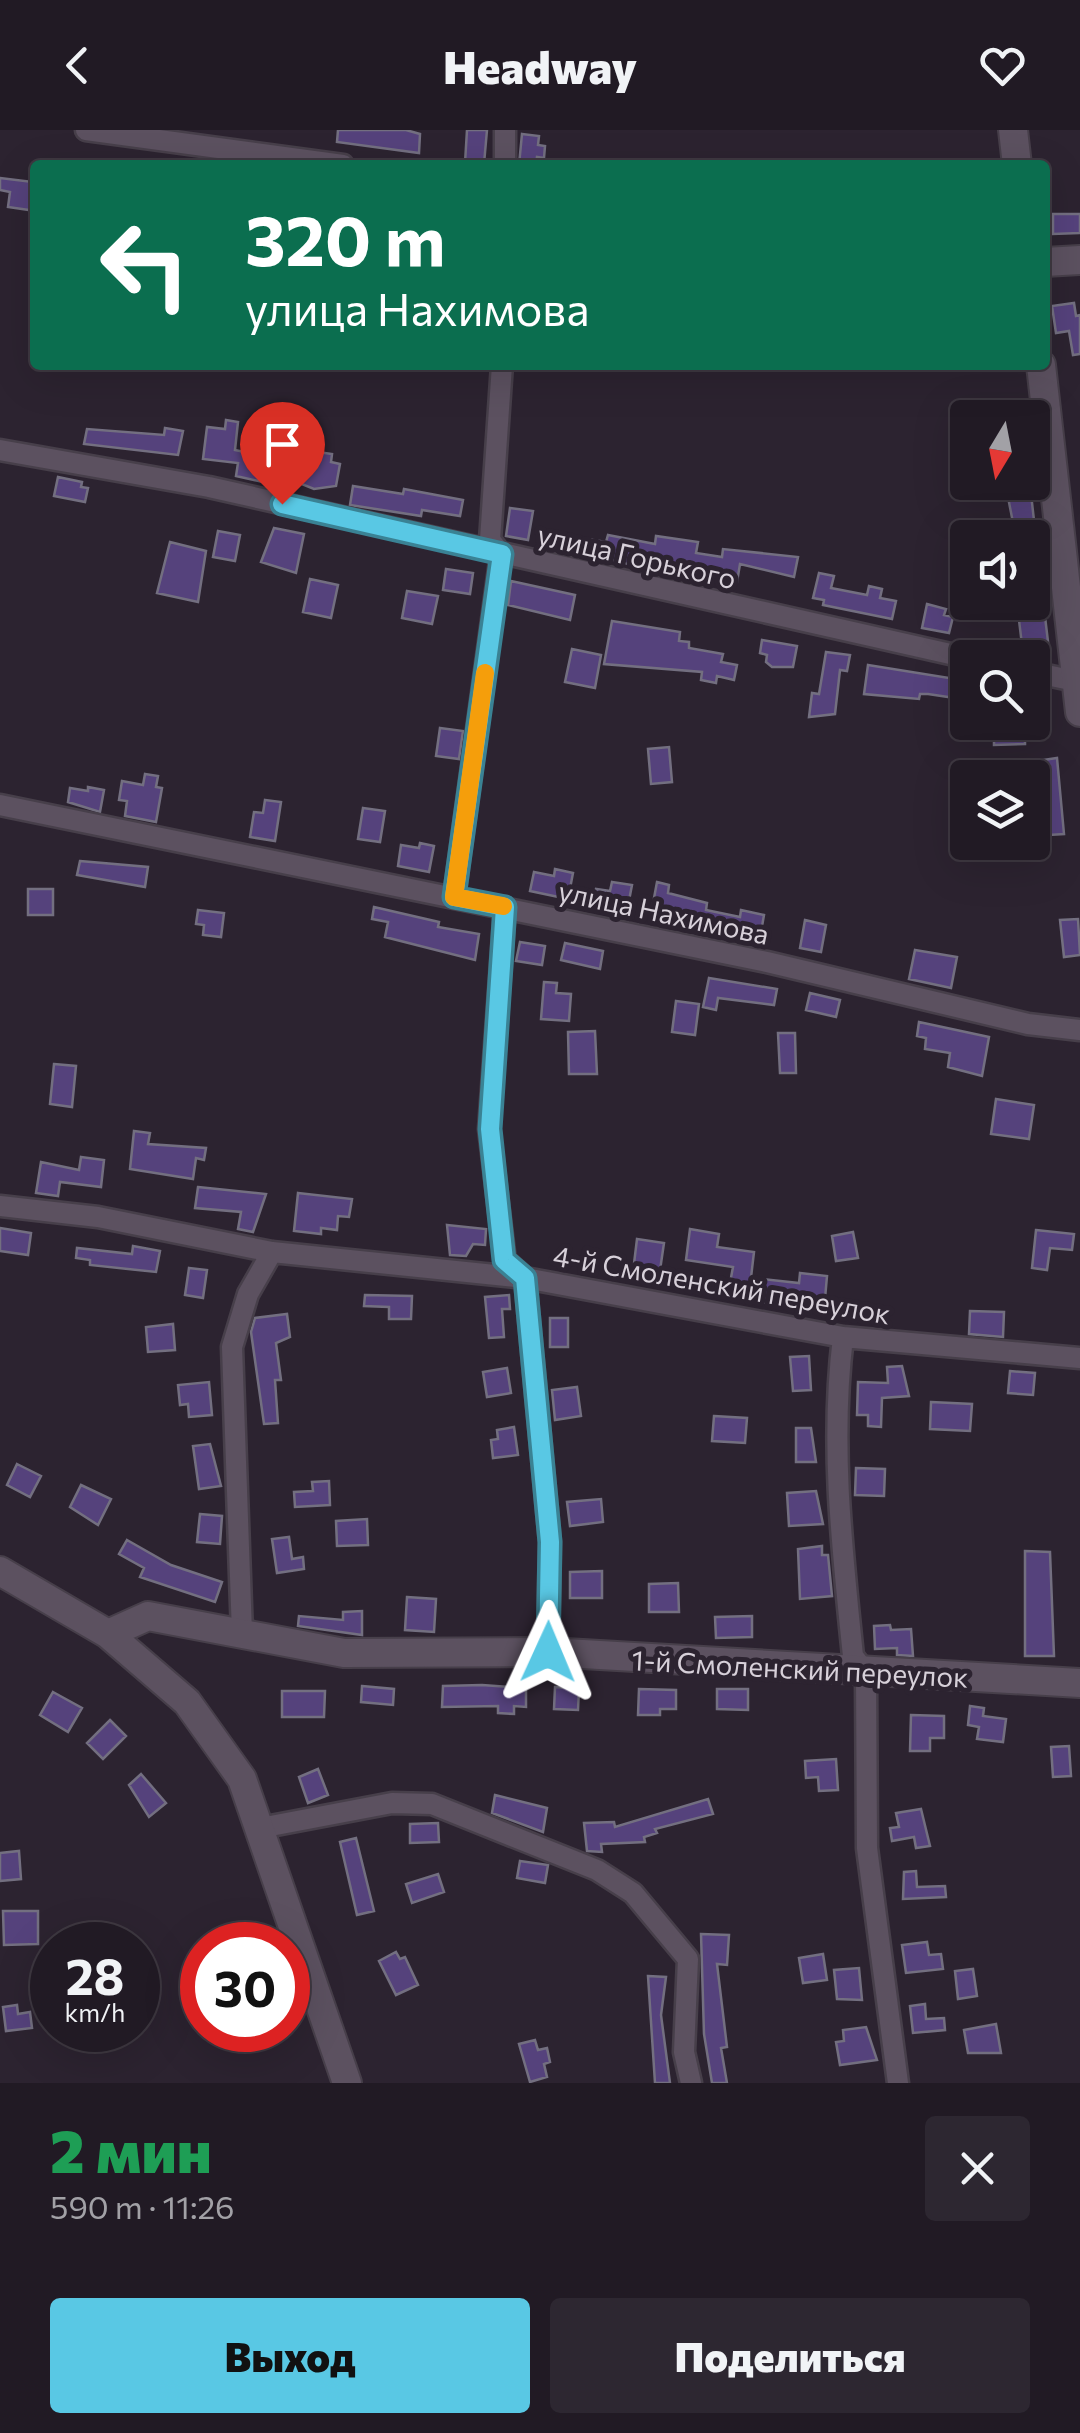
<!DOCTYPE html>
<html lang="ru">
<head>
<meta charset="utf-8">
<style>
	body { margin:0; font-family:Commissioner,sans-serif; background:#2d2731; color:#f1f3f6; height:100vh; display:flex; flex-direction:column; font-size:38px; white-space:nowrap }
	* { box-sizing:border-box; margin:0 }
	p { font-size:32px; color:#a2a1a6 }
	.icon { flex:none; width:55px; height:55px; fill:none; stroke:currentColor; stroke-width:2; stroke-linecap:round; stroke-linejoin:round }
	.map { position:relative; height:1953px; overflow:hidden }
	.side { display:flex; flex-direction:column; background:#211a24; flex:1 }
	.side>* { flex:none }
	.top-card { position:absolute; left:30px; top:30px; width:1020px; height:210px; border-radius:10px; box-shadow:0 10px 40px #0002,0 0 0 2px #3e3841; background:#0b6e4f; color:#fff; overflow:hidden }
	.needle { width:65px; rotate:190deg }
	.fabs { position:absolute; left:950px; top:270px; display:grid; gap:20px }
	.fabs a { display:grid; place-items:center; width:100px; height:100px; border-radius:10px; background:#211a24; box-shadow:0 10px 40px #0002,0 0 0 2px #3e3841; font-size:50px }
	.speed { position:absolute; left:30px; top:1792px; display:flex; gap:20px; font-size:50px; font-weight:700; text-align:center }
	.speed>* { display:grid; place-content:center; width:130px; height:130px; border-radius:50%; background:#211a24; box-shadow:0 10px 40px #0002,0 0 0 2px #3e3841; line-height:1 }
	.speed small { font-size:25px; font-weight:400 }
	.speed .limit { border:15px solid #d22; background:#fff; color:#111 }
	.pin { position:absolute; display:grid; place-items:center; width:85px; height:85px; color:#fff; margin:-102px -42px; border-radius:50% 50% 50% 0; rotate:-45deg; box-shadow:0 0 10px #0007 }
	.pin .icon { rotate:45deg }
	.me { position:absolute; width:110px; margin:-55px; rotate:1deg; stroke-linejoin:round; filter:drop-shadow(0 0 8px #0008) }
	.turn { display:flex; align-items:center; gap:35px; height:210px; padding:0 50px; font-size:45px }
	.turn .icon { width:130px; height:130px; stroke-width:2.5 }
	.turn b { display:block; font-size:70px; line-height:85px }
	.round { display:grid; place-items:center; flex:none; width:105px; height:105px; border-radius:10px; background:#2d2731 }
	.headline { display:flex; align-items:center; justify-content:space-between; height:170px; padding:0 50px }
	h1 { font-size:60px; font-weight:800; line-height:75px; color:#1e9e55 }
	.button { display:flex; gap:20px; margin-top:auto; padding:20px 50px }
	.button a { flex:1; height:115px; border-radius:10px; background:#59c8e4; color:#111; font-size:40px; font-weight:800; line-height:115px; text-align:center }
	.button a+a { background:#2d2731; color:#f1f3f6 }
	header { display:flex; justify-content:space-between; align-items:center; height:130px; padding:0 50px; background:#211a24; font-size:45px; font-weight:800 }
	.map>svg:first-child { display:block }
	.building { fill:#55427c; stroke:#736f80; stroke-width:2.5 }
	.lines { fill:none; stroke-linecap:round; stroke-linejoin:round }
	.street-casing { stroke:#473f4a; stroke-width:25 }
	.secondary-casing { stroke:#473f4a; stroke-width:32 }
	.street { stroke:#5c5160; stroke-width:20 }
	.secondary { stroke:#5c5160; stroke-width:28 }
	.route-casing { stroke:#3a8294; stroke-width:25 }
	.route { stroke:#59c8e4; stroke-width:18 }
	.slow { stroke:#f59e0b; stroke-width:18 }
	.labels { text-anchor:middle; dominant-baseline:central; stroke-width:10; stroke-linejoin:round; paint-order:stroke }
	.street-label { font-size:28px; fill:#d7d0d9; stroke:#2c2330 }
</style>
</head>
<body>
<header><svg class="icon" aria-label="back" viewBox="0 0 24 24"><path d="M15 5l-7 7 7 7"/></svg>Headway<svg class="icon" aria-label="heart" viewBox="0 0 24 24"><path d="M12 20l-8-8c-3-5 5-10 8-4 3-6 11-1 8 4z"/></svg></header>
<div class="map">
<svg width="1080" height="1953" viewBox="0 0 1080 1953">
	<rect width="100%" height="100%" fill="#2c2330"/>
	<!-- building -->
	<path class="building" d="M338 0H406L420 4 419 23 337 12Z
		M467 0H487L484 34 465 33Z
		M522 4 539 6 538 15 545 16 544 28 537 27 536 35H519Z
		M0 48 33 52 29 80 8 77 10 62 0 60Z
		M1053 84H1080V103L1053 104Z
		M1074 173 1076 186 1080 185V224L1073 225 1069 201 1056 203 1052 176Z
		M226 290 238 292 235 320 272 328 267 353 236 346 238 333 203 329 207 297 225 299Z
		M165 298 183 301 178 325 84 314 87 299 164 305Z
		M318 322 332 324 331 332 340 334 336 356 314 359 294 351 298 326 316 330Z
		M58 347 82 352 81 357 88 358 85 372 54 366Z
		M1030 355 1036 408H1016L1006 357Z
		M353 356 403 364 404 359 463 370 460 386 422 380 421 386 350 375Z
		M510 378 533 381 528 410 506 406Z
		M274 398 304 404 296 443 261 432Z
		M218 401 240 405 235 431 213 427Z
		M608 405 655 414 656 406 698 412 696 423 722 427 723 419 798 427 794 447 740 434 737 452 672 440 671 444 566 419 568 406 606 412Z
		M170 412 206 421 198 472 157 463Z
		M446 439 473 443 470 464 443 460Z
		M819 443 834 446 831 458 867 465 869 456 882 459 880 468 896 471 892 489 823 475 824 470 813 468Z
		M310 449 338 455 331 488 303 482Z
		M511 451 575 465 570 490 508 475Z
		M407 461 438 466 432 494 402 488Z
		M1043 470 1049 520 1023 523 1017 474Z
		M927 474 946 479 944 485 953 487 949 503 922 498Z
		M612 491 680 502 679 511 689 512V518L723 524 721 532 737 535 734 550 717 546 716 553 701 550 702 542 604 534Z
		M762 510 797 516 793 537H772L766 532 767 525 760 523Z
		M572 519 601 525 595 558 565 552Z
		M826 522 850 525 847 541 840 540 835 584 809 587 812 563 819 564Z
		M868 535 968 551V570L928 564H920L919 569 864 564Z
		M1025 592V614L994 615V593Z
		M440 598 463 601 459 629 436 626Z
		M669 617 672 652 651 654 648 619Z
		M1057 628 1064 704 1049 705 1046 659 1040 660 1038 643 1045 642 1043 630Z
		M145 644 158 646 156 657 162 658 156 692 125 686 127 671 119 670 122 651 143 655Z
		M88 657 104 660 100 682 68 672 70 658 88 661Z
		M265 670 281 672 275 711 250 707 254 682 263 683Z
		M363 678 385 681 380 712 358 709Z
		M420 713 434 716 429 742 398 736 401 715 419 718Z
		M80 731 148 737 145 757 77 745Z
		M555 739 573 743 568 769 530 761 534 742 554 746Z
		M612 752 632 755 627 781 593 774 596 759 610 761Z
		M657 752 669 755 668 763 707 773 706 780 740 787 741 780 764 785 760 808 651 784Z
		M28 759H53V785H28Z
		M374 777 439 792 438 797 479 804 475 830 385 807 388 792 372 789Z
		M198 780 224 783 221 807 203 805 204 795 196 794Z
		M1078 789 1080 825 1064 827 1060 790Z
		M805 790 826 795 821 822 800 818Z
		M520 812 545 816 542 835 516 831Z
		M565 813 603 821 600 839 561 830Z
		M915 820 957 827 951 858 909 849Z
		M709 848 777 859 774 875 718 868 716 880 703 877Z
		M544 852 557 853 556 863 571 864 569 891 541 889Z
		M810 863 840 870 836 887 806 880Z
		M676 871 699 874 695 905 672 902Z
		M919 892 989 907 982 946 948 937 950 923 925 919 926 908 917 906Z
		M595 901 597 944H569L568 902Z
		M778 903H795L796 943H780Z
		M54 934 76 936 72 977 50 974Z
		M996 969 1034 975 1029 1009 991 1004Z
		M134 1001 150 1003 148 1014 206 1018 204 1030 196 1028 193 1049 130 1039Z
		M81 1027 104 1030 101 1057 60 1052 58 1066 36 1063 41 1032 79 1040Z
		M198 1057 266 1064 253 1102 238 1099 241 1082 195 1078Z
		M298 1063 352 1069 349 1087 338 1086 337 1100 321 1098V1104L294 1101Z
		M447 1095 486 1099 485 1115 473 1114 466 1126 450 1125Z
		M0 1098 31 1103 28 1125 0 1121Z
		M690 1099 719 1104 717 1117 754 1122 750 1156 730 1153 733 1137 686 1130Z
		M1036 1100 1074 1104 1072 1120 1050 1118 1047 1140 1032 1138Z
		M853 1102 858 1128 836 1131 832 1106Z
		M637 1109 664 1113 658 1154 632 1150Z
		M133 1116 160 1121 156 1142 90 1135V1130L76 1128 77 1118 132 1124Z
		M189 1138 207 1140 203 1168 185 1165Z
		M800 1143 827 1146 824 1180 760 1172 763 1149 799 1153Z
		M365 1165 412 1166 411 1189H389V1177L364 1176Z
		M509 1165 510 1179H502L504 1207 489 1208 485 1167Z
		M970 1181 1004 1182 1003 1207 969 1204Z
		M287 1184 290 1207 276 1213 281 1250H275L278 1293 264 1294 251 1202 255 1188Z
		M550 1188H568V1217H550Z
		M173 1194 175 1220 148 1222 146 1197Z
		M809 1226 811 1260 793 1261 790 1227Z
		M902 1236 909 1266 882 1268 881 1297 868 1296V1285H857L858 1252 888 1253 887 1237Z
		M507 1238 511 1263 487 1267 483 1242Z
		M1010 1241 1035 1243 1033 1265 1008 1263Z
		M209 1252 212 1285 189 1287 188 1274 180 1275 178 1255Z
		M577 1257 581 1286 555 1290 552 1260Z
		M931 1272 972 1274 970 1301 930 1299Z
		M714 1286 747 1288 745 1313 712 1311Z
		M514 1297 518 1325 493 1328 491 1310 498 1309 497 1300Z
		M796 1298H811L816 1332H796Z
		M210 1314 221 1356 199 1359 193 1316Z
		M17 1334 41 1346 30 1367 7 1355Z
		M856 1338 885 1339 884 1366 855 1365Z
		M329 1351 330 1375 295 1377 294 1362 313 1361 312 1352Z
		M81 1355 111 1369 98 1395 70 1377Z
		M816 1361 823 1394 789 1396 787 1363Z
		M601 1369 603 1392 570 1396 567 1372Z
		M200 1384 222 1386 220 1414 197 1412Z
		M367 1389 368 1415 337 1416 336 1391Z
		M289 1407 292 1429 303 1427 304 1439 277 1443 272 1409Z
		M127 1410 171 1435 222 1452 215 1472 140 1447 144 1438 119 1424Z
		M822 1416V1425H828L832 1466 800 1469 798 1419Z
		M1025 1421 1050 1422 1054 1526H1025Z
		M602 1441V1468H570V1442Z
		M678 1453 679 1482H649V1454Z
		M407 1467 436 1469 434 1502 405 1500Z
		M362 1481V1505L298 1496 299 1486 343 1490V1482Z
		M752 1486V1507L716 1508 715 1487Z
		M890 1495 891 1500 911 1499 913 1526 897 1525V1518L875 1519 874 1496Z
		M482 1555 526 1558V1577L514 1576V1584L498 1583V1576L442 1577 443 1556Z
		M362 1556 394 1559 393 1575 361 1572Z
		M555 1557 579 1559 578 1580 554 1579Z
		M639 1559 676 1560V1579H660V1585H638Z
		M717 1559H748V1580L717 1579Z
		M282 1561H325L324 1587H282Z
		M53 1562 82 1578 68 1602 40 1585Z
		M970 1576 984 1578 983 1586 1006 1589 1003 1612 977 1609 979 1597 968 1595Z
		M911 1585 944 1586V1608H930V1621H910Z
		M110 1590 126 1606 103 1629 87 1613Z
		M1069 1616 1071 1646 1053 1647 1051 1617Z
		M836 1629 838 1660 819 1661 818 1647 806 1648 805 1631Z
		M318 1639 328 1665 308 1673 299 1647Z
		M141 1644 166 1673 149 1687 129 1655Z
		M495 1665 547 1678 543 1702 492 1683Z
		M708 1669 713 1684 655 1699 657 1703 644 1707 645 1712 601 1714 602 1722 587 1721 584 1693 614 1692 615 1697Z
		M921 1679 930 1716 916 1718 914 1707 892 1711 890 1698 899 1697 896 1683Z
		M438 1693 439 1712 410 1713V1694Z
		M356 1708 374 1781 357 1785 340 1712Z
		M19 1721 21 1749 0 1751V1723Z
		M520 1731 548 1735 545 1753 517 1748Z
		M916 1741 917 1757 945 1756 946 1767 903 1769 904 1742Z
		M438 1744 444 1762 412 1773 406 1754Z
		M3 1781H38V1814L4 1815Z
		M701 1804 729 1805 727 1835 717 1834 727 1917 721 1918 727 1953H712L704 1904Z
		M927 1812 929 1825 941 1824 943 1839 906 1843 902 1815Z
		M396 1822 400 1829 405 1827 418 1855 396 1865 379 1831Z
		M823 1824 827 1850 803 1853 799 1828Z
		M859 1838 862 1870 837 1869 834 1840Z
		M973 1839 977 1866 958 1869 955 1841Z
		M648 1846 666 1847 661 1885 670 1953H655Z
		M925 1874 926 1889 944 1888 945 1900 913 1903 910 1876Z
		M17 1875 18 1884 30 1882 32 1898 6 1901 3 1877Z
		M996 1894 1001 1923H968L964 1900Z
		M866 1897 877 1930 840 1935 836 1912 844 1911 843 1900Z
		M535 1910 538 1920 547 1918 550 1932 544 1934 547 1947 530 1952 519 1914Z"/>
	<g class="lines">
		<defs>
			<path id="street" d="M86 0 343 35
				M505 0V35
				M0 320 209 357 968 528
				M1032 542 1080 552
				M0 675 767 832 1028 894 1080 900
				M454 767 501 424 490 410 502 235
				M505 777 489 999 505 1130 525 1148 550 1412 548 1522
				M0 1076 98 1087 272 1122 525 1148 843 1207 1080 1228
				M843 1207C830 1314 842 1419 853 1526L866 1543 867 1718 898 1953
				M242 1504 232 1217 248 1164 272 1122
				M260 1698 392 1673 432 1674 597 1740 633 1763 688 1829 684 1922 691 1953"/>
			<path id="secondary" d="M1013 0 1017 35
				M1045 132 1080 130
				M1041 235 1080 582
				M0 1441 108 1504 187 1572 242 1649 347 1953
				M108 1504 148 1486 344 1523 548 1522 1080 1553"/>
		</defs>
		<!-- street casing -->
		<use href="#street" class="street-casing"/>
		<!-- secondary casing -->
		<use href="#secondary" class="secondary-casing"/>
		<!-- street -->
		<use href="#street" class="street"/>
		<!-- secondary -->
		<use href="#secondary" class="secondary"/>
	</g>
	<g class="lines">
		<defs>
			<path id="route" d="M282 374 502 424 454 767 505 777 490 999 504 1130 525 1148 550 1412 548 1522"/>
		</defs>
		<!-- route casing -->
		<use href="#route" class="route-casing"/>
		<!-- route -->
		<use href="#route" class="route"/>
		<!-- slow -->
		<path class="slow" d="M485 543 454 767 503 776"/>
	</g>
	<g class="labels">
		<!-- street labels -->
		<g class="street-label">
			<text transform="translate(637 426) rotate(13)">улица Горького</text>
			<text transform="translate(664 782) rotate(12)">улица Нахимова</text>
			<text transform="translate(722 1154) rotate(10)">4-й Смоленский переулок</text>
			<text transform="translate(800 1538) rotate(3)">1-й Смоленский переулок</text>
		</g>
	</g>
</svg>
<div class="fabs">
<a><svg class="needle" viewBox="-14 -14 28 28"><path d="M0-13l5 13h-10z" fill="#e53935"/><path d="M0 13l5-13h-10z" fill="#a2a1a6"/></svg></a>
<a><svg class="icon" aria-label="sound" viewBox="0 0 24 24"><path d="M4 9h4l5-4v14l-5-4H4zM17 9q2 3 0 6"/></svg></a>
<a><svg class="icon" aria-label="search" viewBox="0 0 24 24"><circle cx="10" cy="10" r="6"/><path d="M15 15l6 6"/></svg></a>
<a><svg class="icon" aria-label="layers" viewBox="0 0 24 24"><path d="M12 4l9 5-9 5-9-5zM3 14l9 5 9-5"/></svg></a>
</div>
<div class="speed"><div>28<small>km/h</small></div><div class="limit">30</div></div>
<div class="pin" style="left:282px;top:374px;background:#d93025"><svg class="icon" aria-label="arrive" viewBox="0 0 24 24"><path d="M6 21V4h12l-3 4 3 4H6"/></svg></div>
<svg class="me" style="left:548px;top:1522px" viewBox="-20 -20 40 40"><path d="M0-17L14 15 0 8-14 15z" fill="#59c8e4" stroke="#fff" stroke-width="4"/></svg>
<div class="top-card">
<div class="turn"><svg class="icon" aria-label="left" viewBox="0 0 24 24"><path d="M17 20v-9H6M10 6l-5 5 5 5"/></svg><div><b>320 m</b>улица Нахимова</div></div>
</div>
</div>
<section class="side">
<div class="headline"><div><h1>2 мин</h1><p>590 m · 11:26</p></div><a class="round"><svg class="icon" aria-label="close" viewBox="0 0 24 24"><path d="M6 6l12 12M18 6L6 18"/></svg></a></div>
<div class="button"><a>Выход</a><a>Поделиться</a></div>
</section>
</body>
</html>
